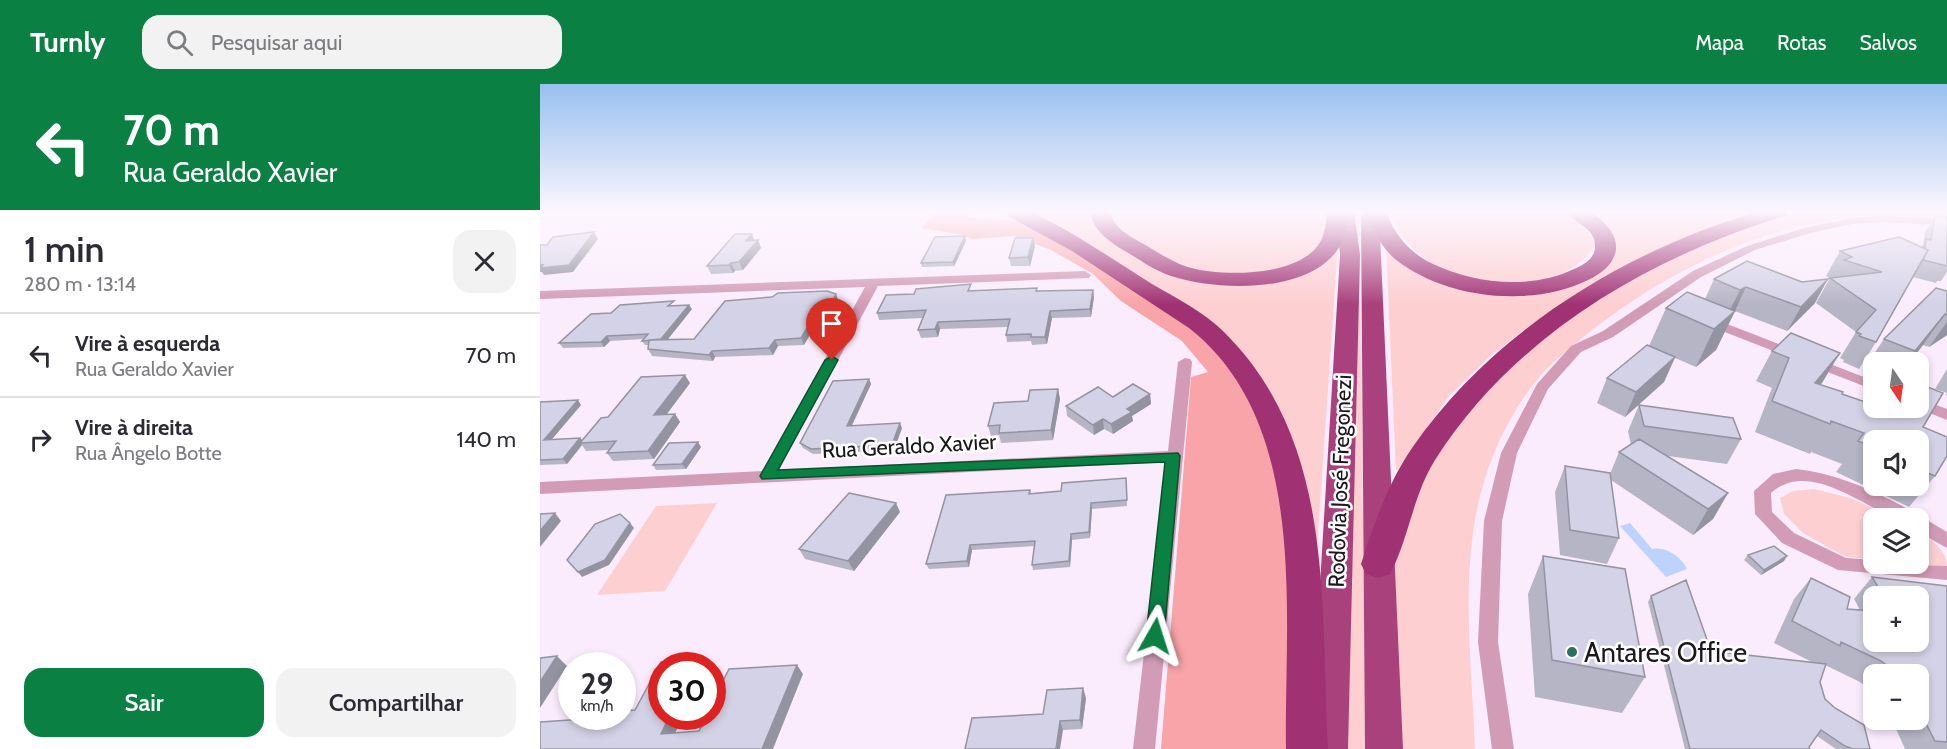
<!DOCTYPE html>
<html lang="pt">
<head>
<meta charset="utf-8">
<style>
	body { margin:0; font-family:Cabin,sans-serif; background:#f2f2f3; color:#2b2b33; height:100vh; display:flex; flex-direction:column; font-size:22px; white-space:nowrap }
	* { box-sizing:border-box; margin:0 }
	p { font-size:20px; color:#7c7c81 }
	.icon { flex:none; width:33px; height:33px; fill:none; stroke:currentColor; stroke-width:2; stroke-linecap:round; stroke-linejoin:round }
	.map { position:relative; flex:1; overflow:hidden }
	.side { display:flex; flex-direction:column; background:#fff; width:540px }
	.side>* { flex:none }
	.top-card { background:#0b8043; color:#fff; overflow:hidden }
	.needle { width:39px; rotate:167deg }
	.buttons { position:absolute; left:1323px; top:268px; display:grid; gap:12px }
	.buttons a { display:grid; place-items:center; width:66px; height:66px; border-radius:12px; background:#fff; box-shadow:0 3px 9px #0003; font-size:30px }
	.speed { position:absolute; left:18px; top:568px; display:flex; gap:12px; font-size:30px; font-weight:700; text-align:center }
	.speed>* { display:grid; place-content:center; width:78px; height:78px; border-radius:50%; background:#fff; box-shadow:0 3px 9px #0003; line-height:1 }
	.speed small { font-size:15px; font-weight:400 }
	.speed .limit { border:9px solid #d22; background:#fff; color:#111 }
	.pin { position:absolute; display:grid; place-items:center; width:51px; height:51px; color:#fff; margin:-62px -26px; border-radius:50% 50% 50% 0; rotate:-45deg; box-shadow:0 0 6px #0007 }
	.pin .icon { rotate:45deg }
	.me { position:absolute; width:66px; margin:-33px; rotate:6deg; stroke-linejoin:round; filter:drop-shadow(0 0 4px #0008) }
	.turn { display:flex; align-items:center; gap:21px; height:126px; padding:0 24px; font-size:27px }
	.turn .icon { width:78px; height:78px; stroke-width:2.5 }
	.turn b { display:block; font-size:42px; line-height:51px }
	.round { display:grid; place-items:center; flex:none; width:63px; height:63px; border-radius:18px; background:#f2f2f3 }
	.head { display:flex; align-items:center; justify-content:space-between; height:102px; padding:0 24px }
	h1 { font-size:36px; font-weight:600; line-height:45px }
	.action { display:flex; gap:12px; margin-top:auto; padding:12px 24px }
	.action a { flex:1; height:69px; border-radius:18px; background:#0b8043; color:#fff; font-size:24px; font-weight:600; line-height:69px; text-align:center }
	.action a+a { background:#f2f2f3; color:#2b2b33 }
	ul { padding:0; list-style:none }
	li { display:flex; align-items:center; gap:18px; height:84px; padding:0 24px; border-top:2px solid #e1e1e2 }
	li div { flex:1 }
	li b { display:block; font-size:22px }
	li em { font-style:normal }
	header { display:flex; align-items:center; gap:36px; box-sizing:border-box; height:84px; padding:0 30px; background:#0b8043; color:#fff }
	header strong { font-size:28px }
	nav { display:flex; gap:33px; margin-inline-start:auto; font-size:21px }
	.search { width:420px; height:54px; background:#f2f2f3; display:flex; align-items:center; gap:15px; box-sizing:border-box; padding:0 21px; border-radius:18px; color:#7c7c81; font-size:22px }
	main { display:flex; flex:1; min-height:0 }
	.map>svg:first-child { display:block }
	.green { fill:#fdcfd1 }
	.forest { fill:#f8a4a8 }
	.water { fill:#bdd3fb }
	.lines { fill:none; stroke-linecap:round; stroke-linejoin:round }
	.minor { fill:#d29cb6; fill-rule:evenodd }
	.trunk { fill:#a8417c; fill-rule:evenodd }
	.motorway { fill:#a03173; fill-rule:evenodd }
	.wall { fill:#b6b5c6; fill-rule:evenodd }
	.shaded-wall { fill:#9493a1 }
	.building { fill:#d4d2e6; stroke:#9493a1; stroke-width:1.5 }
	.route { fill:#0b8043; stroke:#07532c; stroke-width:1.5 }
	.poi-dot { fill:#2b7062; stroke:#fff; stroke-width:2 }
	.labels { text-anchor:middle; dominant-baseline:central; stroke-width:5; stroke-linejoin:round; paint-order:stroke }
	.street-label { font-size:22px; fill:#1b171d; stroke:#fff }
	.near-poi-label { font-size:27px; fill:#1b171d; stroke:#fff; text-anchor:start }
</style>
</head>
<body>
<header>
<strong>Turnly</strong>
<div class="search"><svg class="icon" aria-label="search" viewBox="0 0 24 24"><circle cx="10" cy="10" r="6"/><path d="M15 15l6 6"/></svg>Pesquisar aqui</div>
<nav><a>Mapa</a><a>Rotas</a><a>Salvos</a></nav>
</header>
<main>
<section class="side">
<div class="top-card">
<div class="turn"><svg class="icon" aria-label="left" viewBox="0 0 24 24"><path d="M17 20v-9H6M10 6l-5 5 5 5"/></svg><div><b>70 m</b>Rua Geraldo Xavier</div></div>
</div>
<div class="head"><div><h1>1 min</h1><p>280 m · 13:14</p></div><a class="round"><svg class="icon" aria-label="close" viewBox="0 0 24 24"><path d="M6 6l12 12M18 6L6 18"/></svg></a></div>
<ul>
<li><svg class="icon" aria-label="left" viewBox="0 0 24 24"><path d="M17 20v-9H6M10 6l-5 5 5 5"/></svg><div><b>Vire à esquerda</b><p>Rua Geraldo Xavier</p></div><em>70 m</em></li>
<li><svg class="icon" aria-label="right" viewBox="0 0 24 24"><path d="M7 20v-9h11M14 6l5 5-5 5"/></svg><div><b>Vire à direita</b><p>Rua Ângelo Botte</p></div><em>140 m</em></li>
</ul>
<div class="action"><a>Sair</a><a>Compartilhar</a></div>
</section>
<div class="map">
<svg width="1407" height="665" viewBox="0 0 1407 665">
	<rect width="100%" height="100%" fill="#faecfd"/>
	<!-- green -->
	<path class="green" d="M483 128H556L612 178 724 196 798 160 774 506 730 313Z
		M567 128H792L782 162C773 168 764 175 755 179 707 199 650 190 608 164 587 151 579 150 567 128Z
		M813 128H819L826 665H800Z
		M850 128H1025C1040 136 1048 146 1055 161 1024 214 921 206 879 170 865 159 858 144 850 128Z
		M1050 128H1227L1035 213 985 245 949 273 910 311 856 387 846 161 889 194 1006 206 1074 165 1068 144Z
		M1252 128H1407V133C1365 132 1322 131 1280 138 1196 154 1119 194 1052 246 1035 260 1016 274 1001 291 972 325 951 368 940 412 920 490 932 584 935 665H858L849 469 883 392 912 348 978 269 1125 173 1229 133Z
		M1274 405 1310 414 1357 435H1334L1333 476 1304 472 1263 449 1244 430 1240 414 1253 407Z
		M177 419 125 507 57 511 116 422Z
		M1379 448C1392 456 1407 466 1407 483L1392 485 1359 480H1378Z"/>
	<!-- forest -->
	<path class="forest" d="M403 128H428L429 133 478 137 529 165 668 252 716 316 747 429 754 665H621L651 293 668 288 642 257 581 217 553 190 511 166 474 152 432 155 419 150 382 144 390 133Z"/>
	<!-- water -->
	<path class="water" d="M1090 439 1112 465C1125 462 1141 472 1147 485L1126 493 1080 442Z"/>
	<g class="lines">
		<!-- minor -->
		<path class="minor" d="M1342 132 1407 135V141L1342 138 1312 140 1270 149 1215 166 1161 193 1073 253 1041 268 1008 305 977 369 962 437 958 558 974 665H952L938 558 944 437 961 369 997 300 1031 262 1063 247 1153 187 1207 162 1264 144 1312 134Z
			M545 187 551 191 549 194 338 202 239 386 628 367 638 278 645 274 650 275 652 278 615 665H593L626 378 0 410V398L223 387 325 203 0 215V207Z
			M1169 233 1334 297V306L1164 240 1163 237Z
			M1378 314 1407 325V336L1377 324Z
			M1256 385C1311 391 1361 420 1407 448V464L1378 448V435C1371 435 1362 436 1355 434 1319 420 1268 376 1231 409L1232 428 1254 449 1306 474 1334 476V480L1407 482V496L1298 486 1242 459 1215 430 1214 407 1233 390Z"/>
		<!-- trunk -->
		<path class="trunk" d="M796 128H814L820 171 808 665H770L800 171Z
			M821 128H839L863 665H825Z"/>
		<!-- motorway -->
		<path class="motorway" d="M465 128H492L515 140C548 158 580 180 612 200 636 214 664 228 684 248 796 359 780 520 788 665H746C744 529 770 339 649 244L532 167 468 132Z
			M550 128H570C574 144 589 152 602 159 617 168 632 178 648 183 682 193 757 193 779 160 785 151 786 139 787 128H807C806 139 806 150 801 160 774 211 677 207 631 192 616 187 603 178 590 170 573 160 554 149 550 128Z
			M826 128H846C855 151 869 168 891 179 934 200 990 206 1034 185 1044 181 1055 174 1055 163 1056 144 1036 141 1027 128L1053 129C1063 137 1076 149 1076 162 1077 178 1061 190 1048 196 991 224 905 215 855 175 841 163 832 145 826 128Z
			M1216 128H1248L1245 132C1107 174 974 252 895 376 873 411 869 454 850 490L838 494 826 490 821 480C834 440 848 399 872 364 952 248 1083 168 1216 128Z"/>
	</g>
	<!-- wall -->
	<path class="wall" d="M1395 132 1407 133V188L1401 197H1397L1396 199 1373 193 1336 258 1319 285 1303 278 1304 276 1300 274 1316 248 1276 219 1290 194 1286 192 1300 167 1381 163 1383 161 1385 148Z
		M425 152 426 157 414 182 382 183 381 179Z
		M218 156 221 164 203 186 195 187 193 189 171 190 167 182 215 157Z
		M495 162 490 182H471L469 174Z
		M1174 195 1275 219 1247 247 1195 227 1176 266 1156 283 1135 274 1124 298 1085 333 1057 319 1067 294 1109 262 1126 224 1165 215Z
		M432 206 497 207 553 206 554 213 551 233 512 234 507 260 492 261 491 257 467 258 466 251 468 243 400 245 398 253 381 254 378 246 383 234 339 236 337 229Z
		M1407 207V251L1389 263 1383 261 1369 279H1334V290L1323 286 1344 255Z
		M296 210 298 216 291 230H282L264 261 238 262 233 271 175 273 173 277 112 272 108 265V261H105L102 257 103 255 70 257 64 263 23 264 19 259 71 229 136 221 152 225 128 255H154Z
		M1251 249 1300 269 1280 301 1303 308 1302 310 1333 321 1334 320V324H1378V299L1403 309 1383 343 1407 353V372L1395 392 1369 423 1296 388 1302 380 1271 368 1270 370 1215 348 1232 304 1216 297 1232 267ZM1334 357H1378V402H1334Z
		M1407 285V312L1406 311 1407 309 1395 305Z
		M329 295 331 300 312 342 362 344 354 366 273 370 263 364 260 359Z
		M150 299 127 330H135L140 338 114 375 73 377 67 369 69 366 46 367 42 361 27 380 0 381V318L41 321 12 355 40 354 42 356 68 333Z
		M518 305 520 315 513 356 461 359 459 351 451 352 448 342 488 317Z
		M610 310 611 320 592 332 593 337 573 350 564 345 554 351 527 332 526 322 573 313Z
		M1099 321 1201 355 1187 380 1128 372 1188 409 1173 435 1153 451 1071 396 1079 454 1067 480 1020 471 1015 408 1025 382 1070 390 1079 368 1091 361 1088 347Z
		M161 363 146 385 116 386 113 381Z
		M586 394 587 422 552 425 550 454 532 456 530 483 493 486 492 481 494 462 432 466 429 483 389 485 386 480 490 406 491 409 521 407Z
		M360 428 314 487 265 475 259 465Z
		M1208 471 1244 477 1221 491 1204 476Z
		M1003 472 1105 593 1082 629 995 613 988 510Z
		M1332 493 1407 502V665H1365L1352 636H1378V591H1334V606L1331 607 1320 598 1285 581 1280 598 1285 615 1330 665H1296L1277 652 1269 663 1270 665H1145L1108 518 1111 512 1171 567 1272 578 1234 559 1254 515 1271 494 1307 525 1320 526 1314 515ZM1334 513H1378V558H1334Z
		M546 614 542 645 523 646 503 630Z"/>
	<!-- shaded-wall -->
	<path class="shaded-wall" d="M54 148 58 155 33 188 4 191 2 188H0V181Z
		M212 150 215 158 206 157Z
		M425 152 426 157 414 182 413 178Z
		M493 154 495 162 490 182 488 173Z
		M218 156 221 164 203 186 199 178Z
		M191 179 195 187 193 189 189 181Z
		M1288 195 1275 219 1247 247 1261 223Z
		M1206 203 1195 227 1188 230 1200 206Z
		M553 206 554 213 551 233 550 225Z
		M296 210 298 216 291 230 289 223Z
		M149 221 152 225 124 260 121 256Z
		M279 224 282 230 264 261 261 254Z
		M510 227 512 234 507 260 505 253Z
		M1195 227 1176 266 1156 283 1174 245Z
		M1405 230 1383 261 1369 279H1367L1375 267Z
		M398 238 400 245 398 253 395 245Z
		M1407 238V251L1389 263Z
		M67 252 70 257 64 263 61 258Z
		M235 256 238 262 233 271 229 264Z
		M172 267 175 273 173 277 169 271Z
		M1300 269 1282 299 1256 329 1275 299Z
		M1135 273 1124 298 1085 333 1096 308Z
		M145 291 150 299 120 339 114 331Z
		M329 295 331 300 309 347 307 342Z
		M518 305 520 315 513 356 511 346Z
		M610 310 611 320 592 332 593 337 573 350 571 340 587 325Z
		M38 316 41 321 7 361 4 356Z
		M135 330 140 338 114 375 108 367Z
		M563 335 564 345 554 351 553 341Z
		M360 339 362 344 354 366 352 361Z
		M40 354 44 358 40 359 42 361 27 380 23 375Z
		M158 358 161 363 146 385 142 380Z
		M1188 409 1173 435 1153 451 1168 425Z
		M356 419 360 428 314 487 308 477Z
		M551 419 552 425 550 454 549 448Z
		M15 429 21 437 0 463V447Z
		M90 439 94 444 69 481 42 493 38 488Z
		M531 450 532 456 530 483 529 477Z
		M430 461 432 466 429 483 427 477Z
		M1247 472 1244 477 1221 491 1224 486Z
		M17 572 27 582 0 624V598Z
		M158 575 164 582H155Z
		M257 581 263 590 233 665H222Z
		M543 604 546 614 542 645 540 636Z
		M129 633H143L130 659 121 650Z
		M520 637 523 646 520 665H516Z"/>
	<!-- building -->
	<path class="building" d="M1395 132 1407 133V182L1383 176 1388 166 1385 165 1386 155 1391 156Z
		M54 148 29 181 0 184 3 181H0V161H7L13 153Z
		M195 150H212L206 157 218 156 199 178 191 179 189 181 167 182Z
		M425 152 413 178 381 179 395 153Z
		M1359 153 1388 166 1336 258 1319 252 1321 250 1316 248 1336 226 1290 194 1342 188 1304 176 1312 173 1300 167Z
		M475 154H493L488 173 469 174Z
		M1207 177 1262 198 1288 195 1261 223 1206 203 1200 206 1174 195Z
		M431 200 428 207 497 204 496 207 553 206 550 225 510 227 505 253H491V250L466 251 470 235 398 238 395 245 378 246 386 226 337 229 346 211 374 210 376 205Z
		M1396 204 1407 207V231L1405 230 1375 267 1344 255Z
		M287 207 296 210 289 223 279 224 261 254 235 256 229 264 172 267 169 271 108 265 109 256 154 255 185 217 232 213 238 209Z
		M1147 208 1195 227 1174 245 1126 224Z
		M134 217 128 222 149 221 121 255 102 257 108 250 67 252 61 258 19 259 51 230 71 229 80 221Z
		M1251 249 1300 269 1275 299 1303 308 1302 310 1334 321V324H1378V299L1403 309 1383 343 1407 353V372L1395 392 1378 385V357H1334V364L1318 357 1324 349 1291 337 1290 340 1232 317 1249 274 1232 267Z
		M1107 261 1135 273 1096 308 1067 294Z
		M145 291 114 331 135 330 108 367 67 369 76 357 40 359 61 334 68 333 101 293Z
		M329 295 307 342 360 339 352 361 271 365 260 359 293 297Z
		M593 300 610 310 587 325 592 328 571 340 563 335 553 341 526 322 558 303 573 313Z
		M518 305 511 346 459 349 460 341 448 342 454 319 488 317 490 306Z
		M38 316 4 356 40 354 23 375 0 376V318Z
		M1099 321 1193 334 1201 355 1104 342Z
		M1099 355 1188 409 1168 425 1079 368Z
		M158 358 142 380 113 381 129 359Z
		M1025 382 1070 389 1079 454 1030 446Z
		M586 394 587 416 551 419 549 448 531 450 529 477 492 481 495 457 430 461 427 477 386 480 406 411 490 406 489 410 521 407 522 399Z
		M309 409 356 419 308 477 259 465Z
		M15 429 0 447V430Z
		M80 430 90 439 65 476 38 488 27 476 55 440Z
		M1234 462 1247 472 1224 486 1208 471Z
		M1003 472 1085 485 1105 593 1012 576Z
		M1332 493 1407 502V658L1395 657 1378 624V591H1362L1358 582 1353 586 1341 577 1301 558 1300 562 1252 537 1271 494 1310 513 1307 525 1334 527V558H1378V513H1344Z
		M1146 496 1171 567 1286 580 1280 598 1285 615 1295 624 1324 641 1330 665H1313L1305 662 1281 646 1269 663 1270 665H1150L1111 512Z
		M17 572 0 598V574Z
		M158 575 155 582H122V633H129L121 650 159 647 166 633H172V619L189 585 257 581 222 665H0V638L44 635 45 633H82V627L95 626 121 578Z
		M543 604 540 636 520 637 516 665H425L432 634 503 630 507 606Z"/>
	<!-- sky -->
	<linearGradient id="sky" x2="0" y2="1"><stop stop-color="#97c0f0"/><stop offset="0.58" stop-color="#fdf6fe"/><stop offset="1" stop-color="#fdf6fe" stop-opacity="0"/></linearGradient>
	<rect width="1407" height="221" fill="url(#sky)"/>
	<!-- route -->
	<path class="route" d="M292 272 298 276 238 386 638 369 640 372 624 552 622 558 615 560 609 558 606 552 625 378 222 395 220 392 285 276Z"/>
	<!-- markers -->
	<circle class="poi-dot" cx="1032" cy="568" r="6"/>
	<g class="labels">
		<!-- street labels -->
		<g class="street-label">
			<text transform="translate(369 362) rotate(-3)">Rua Geraldo Xavier</text>
			<text transform="translate(800 397) rotate(-88)">Rodovia José Fregonezi</text>
		</g>
		<!-- near-poi labels -->
		<g class="near-poi-label">
			<text x="1044" y="568">Antares Office</text>
		</g>
	</g>
</svg>
<div class="buttons">
<a><svg class="needle" viewBox="-14 -14 28 28"><path d="M0-13l5 13h-10z" fill="#e53935"/><path d="M0 13l5-13h-10z" fill="#7c7c81"/></svg></a>
<a><svg class="icon" aria-label="sound" viewBox="0 0 24 24"><path d="M4 9h4l5-4v14l-5-4H4zM17 9q2 3 0 6"/></svg></a>
<a><svg class="icon" aria-label="layers" viewBox="0 0 24 24"><path d="M12 4l9 5-9 5-9-5zM3 14l9 5 9-5"/></svg></a>
<a>+</a>
<a>−</a>
</div>
<div class="speed"><div>29<small>km/h</small></div><div class="limit">30</div></div>
<div class="pin" style="left:292px;top:276px;background:#d93025"><svg class="icon" aria-label="arrive" viewBox="0 0 24 24"><path d="M6 21V4h12l-3 4 3 4H6"/></svg></div>
<svg class="me" style="left:615px;top:552px" viewBox="-20 -20 40 40"><path d="M0-17L14 15 0 8-14 15z" fill="#0b8043" stroke="#fff" stroke-width="4"/></svg>
</div>
</main>
</body>
</html>
